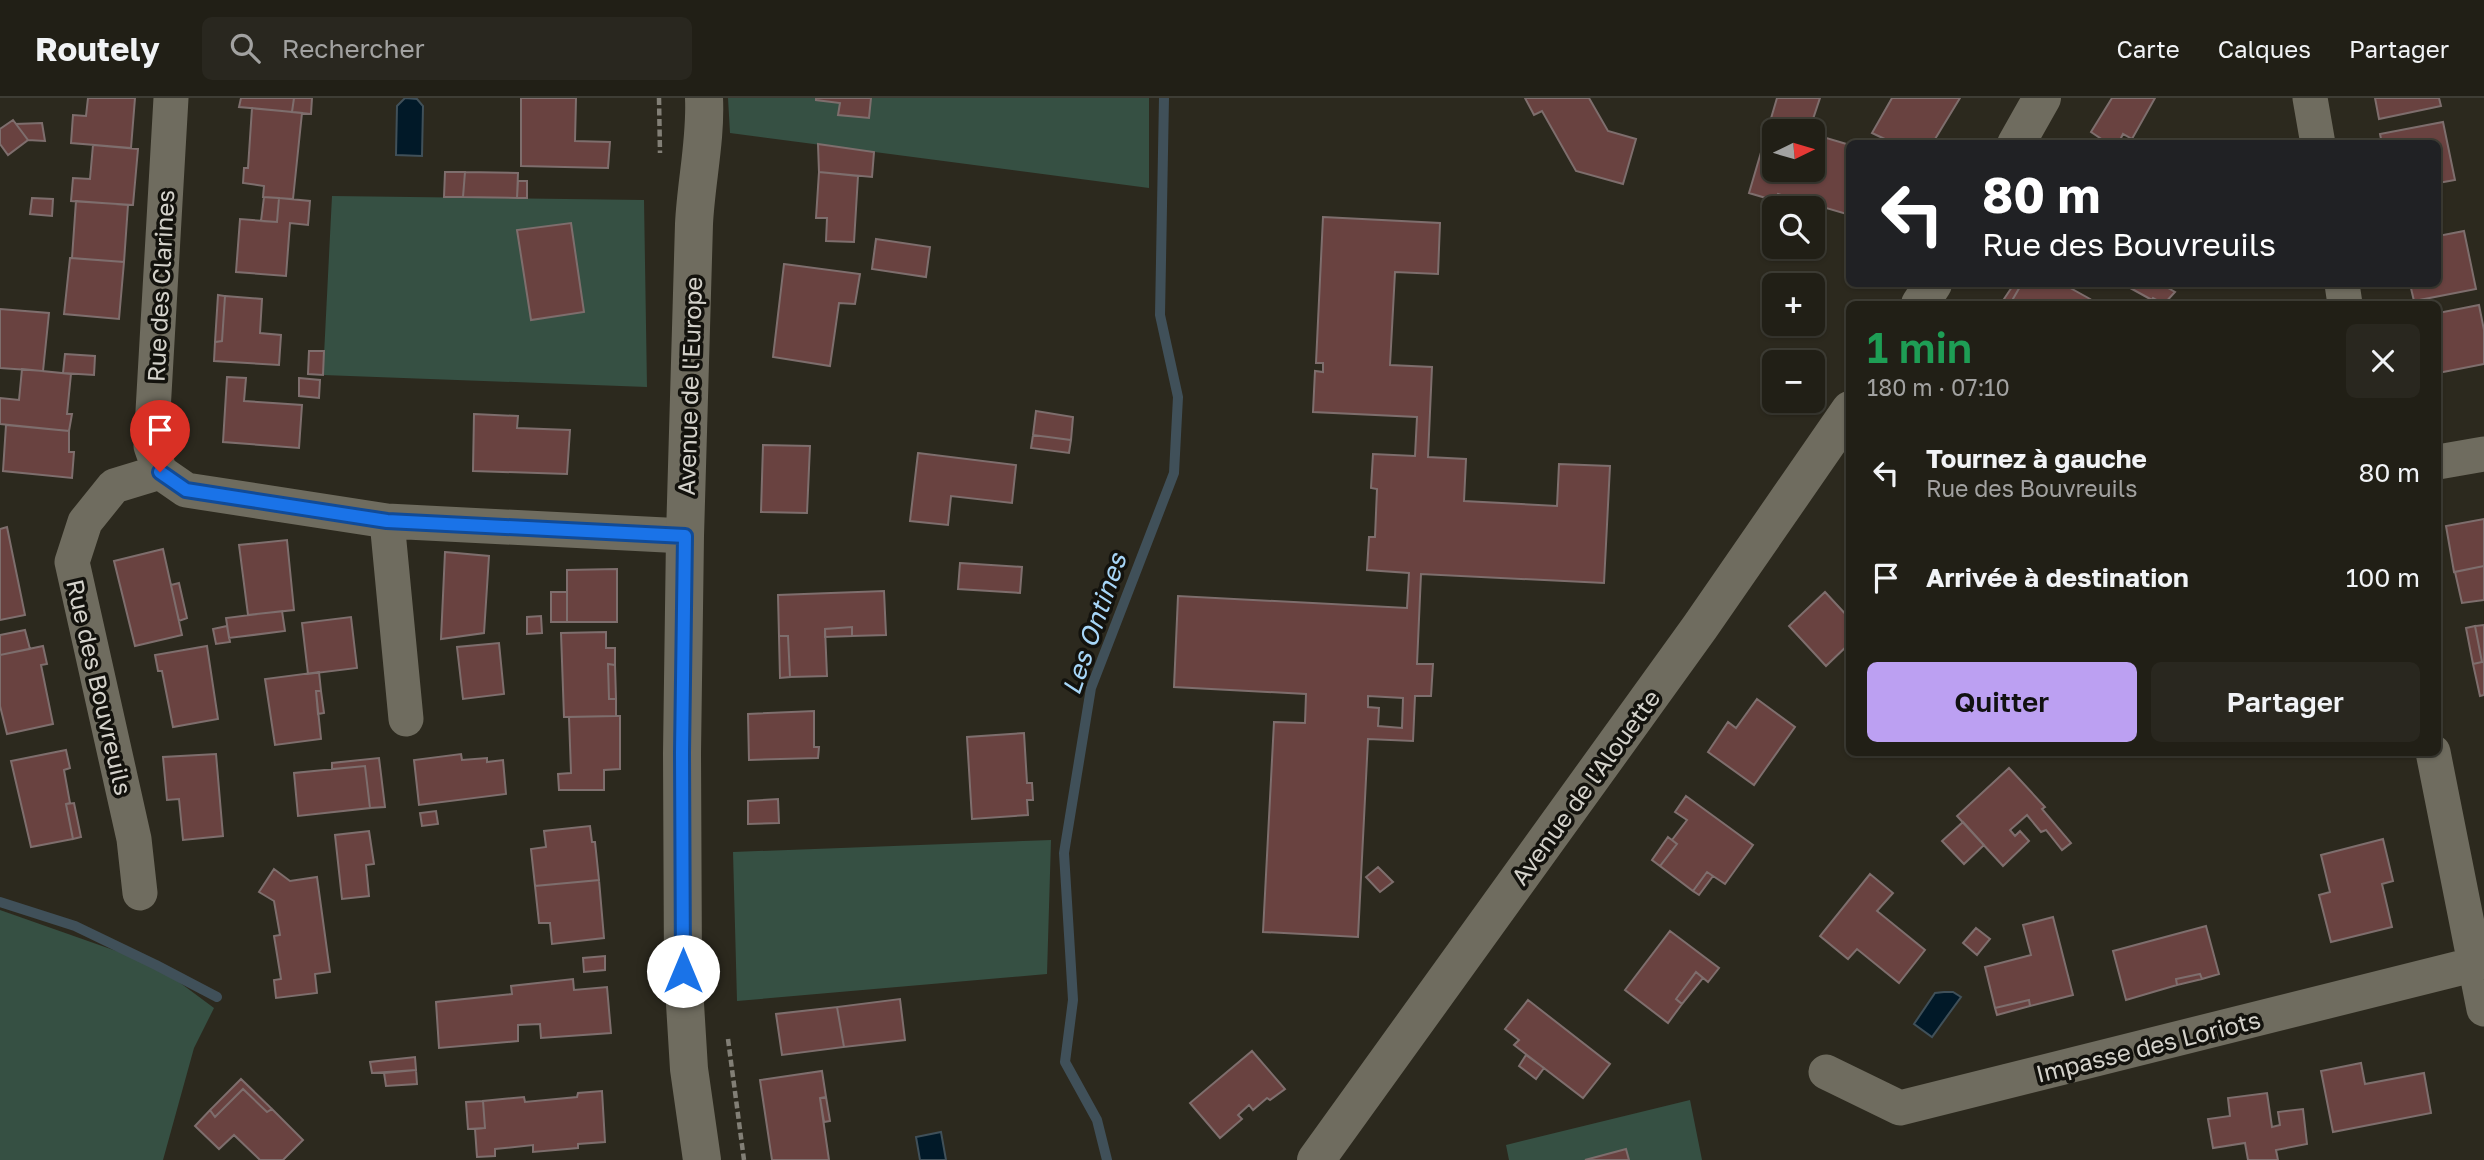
<!DOCTYPE html>
<html lang="fr">
<head>
<meta charset="utf-8">
<style>
	body { margin:0; font-family:"Golos Text",sans-serif; background:#29271f; color:#f1f3f6; height:100vh; display:flex; flex-direction:column; font-size:26px; white-space:nowrap }
	* { box-sizing:border-box; margin:0 }
	p { font-size:23px; color:#a2a2a1 }
	.icon { flex:none; width:38px; height:38px; fill:none; stroke:currentColor; stroke-width:2; stroke-linecap:round; stroke-linejoin:round }
	.map { position:relative; flex:1; overflow:hidden }
	.details { position:absolute; left:1846px; top:203px; width:595px; height:455px; display:flex; flex-direction:column; background:#211f16; border-radius:10px; box-shadow:0 2px 5px #0004,0 0 0 2px #3e3d35 }
	.details>* { flex:none }
	.hud { position:absolute; left:1846px; top:42px; width:595px; height:147px; border-radius:10px; box-shadow:0 2px 5px #0004,0 0 0 2px #3e3d35; background:#202124; color:#fff; overflow:hidden }
	.needle { width:46px; rotate:85deg }
	.buttons { position:absolute; left:1762px; top:21px; display:grid; gap:14px }
	.buttons a { display:grid; place-items:center; width:63px; height:63px; border-radius:10px; background:#211f16; box-shadow:0 2px 5px #0004,0 0 0 2px #3e3d35; font-size:35px }
	.pin { position:absolute; display:grid; place-items:center; width:60px; height:60px; color:#fff; margin:-72px -30px; border-radius:50% 50% 50% 0; rotate:-45deg; box-shadow:0 0 7px #0007 }
	.pin .icon { rotate:45deg }
	.me { position:absolute; width:77px; margin:-38px; rotate:0deg; stroke-linejoin:round; filter:drop-shadow(0 0 5px #0008) }
	.turn { display:flex; align-items:center; gap:24px; height:147px; padding:0 21px; font-size:32px }
	.turn .icon { width:91px; height:91px; stroke-width:2.5 }
	.turn b { display:block; font-size:49px; line-height:60px }
	.round { display:grid; place-items:center; flex:none; width:74px; height:74px; border-radius:10px; background:#29271f }
	.headline { display:flex; align-items:center; justify-content:space-between; height:119px; padding:0 21px }
	h1 { font-size:42px; font-weight:600; line-height:52px; color:#1e9e55 }
	.cta { display:flex; gap:14px; margin-top:auto; padding:14px 21px }
	.cta a { flex:1; height:80px; border-radius:10px; background:#bca0f2; color:#111; font-size:28px; font-weight:600; line-height:80px; text-align:center }
	.cta a+a { background:#29271f; color:#f1f3f6 }
	ul { padding:0; list-style:none }
	li { display:flex; align-items:center; gap:21px; height:105px; padding:0 21px }
	li div { flex:1 }
	li b { display:block; font-size:26px }
	li em { font-style:normal }
	header { display:flex; align-items:center; gap:42px; box-sizing:border-box; height:98px; padding:0 35px; background:#211f16; border-bottom:2px solid #3e3d35 }
	header strong { font-size:33px }
	nav { display:flex; gap:38px; margin-inline-start:auto; font-size:24px }
	.search { width:490px; height:63px; background:#29271f; display:flex; align-items:center; gap:18px; box-sizing:border-box; padding:0 24px; border-radius:10px; color:#a2a2a1; font-size:26px }
	.map>svg:first-child { display:block }
	.green { fill:#365043 }
	.water { fill:#011928; stroke:#405059; stroke-width:2 }
	.lines { fill:none; stroke-linecap:round; stroke-linejoin:round }
	.stream { stroke:#405059; stroke-width:10 }
	.building { fill:#694240; stroke:#7e6e6d; stroke-width:2; fill-rule:evenodd }
	.path { stroke:#827f76; stroke-width:4.5; stroke-dasharray:7 3.5; stroke-linecap:butt }
	.minor { stroke:#6f6c5f; stroke-width:35 }
	.tertiary { stroke:#6f6c5f; stroke-width:38 }
	.route-casing { stroke:#114b97; stroke-width:18 }
	.route { stroke:#1a73e8; stroke-width:12 }
	.labels { text-anchor:middle; dominant-baseline:central; stroke-width:7; stroke-linejoin:round; paint-order:stroke }
	.street-label { font-size:24px; fill:#d4d2cb; stroke:#13120d }
	.water-label { font-size:26px; font-style:italic; fill:#a7d6f8; stroke:#13120d }
</style>
</head>
<body>
<header>
<strong>Routely</strong>
<div class="search"><svg class="icon" aria-label="search" viewBox="0 0 24 24"><circle cx="10" cy="10" r="6"/><path d="M15 15l6 6"/></svg>Rechercher</div>
<nav><a>Carte</a><a>Calques</a><a>Partager</a></nav>
</header>
<div class="map">
<svg width="2484" height="1062" viewBox="0 0 2484 1062">
	<rect width="100%" height="100%" fill="#2c291e"/>
	<!-- green -->
	<path class="green" d="M728 0H1149V90L730 35Z
		M332 98 644 102 647 289 323 277Z
		M1051 742 1047 876 737 903 733 754Z
		M0 812 156 867 214 910 194 950 163 1062H0Z
		M1690 1002 1702 1062H1509L1506 1047Z"/>
	<!-- water -->
	<path class="water" d="M405 0 417 1 423 8 422 58 396 57 397 8Z
		M1944 894H1953L1961 899 1932 939 1914 926 1935 895Z
		M941 1034 946 1062H920L916 1039Z"/>
	<g class="lines">
		<!-- stream -->
		<path class="stream" d="M0 804 75 828 156 867 217 899
			M1107 1062 1097 1022 1065 964 1073 902 1064 755 1091 590 1174 375 1178 299 1160 217 1164 0"/>
	</g>
	<!-- building -->
	<path class="building" d="M88 0H135L131 50 71 45 73 17 86 18Z
		M241 0H294L292 14 239 9Z
		M294 0H312L311 16 292 14Z
		M521 0H576L575 43 610 44 608 70 521 68Z
		M816 0H871L869 20 838 17 840 5 816 2Z
		M1525 0H1589L1608 33 1636 41 1623 86 1576 73 1542 13 1534 17Z
		M1777 0H1820L1809 33H1774V72H1813V36L1850 47V117L1778 96 1776 103 1749 95Z
		M1892 0H1960L1932 46H1887L1889 43 1872 35Z
		M2112 0H2155L2132 41 2123 36 2118 46H2109L2091 34Z
		M2375 0H2439L2441 8 2379 21Z
		M252 10 302 15 293 101 263 99 264 88 243 85 244 70H248Z
		M13 22 28 42 8 57 0 46V31Z
		M2443 24 2455 82 2438 85V46H2382L2380 36Z
		M42 25 45 43 28 42 16 26Z
		M818 46 874 54 872 79 819 74Z
		M93 47 138 51 133 107 71 103 73 80 90 81Z
		M445 74H465L463 99H444Z
		M465 74 518 75 517 100 463 99Z
		M819 74 858 78 854 144 826 143 827 120H816Z
		M518 83H527V100H517Z
		M264 99 279 100 277 124 261 123Z
		M32 100 53 101 52 118 30 116Z
		M279 100 310 103 308 127 290 125 286 178 236 174 240 121 277 124Z
		M76 103 128 107 124 164 72 160Z
		M1323 119 1440 125 1438 176 1395 174 1390 267 1432 269 1428 359 1466 361 1464 403 1557 408 1559 366 1610 368 1604 485 1421 476 1417 566H1433L1431 598H1415L1413 643 1368 641 1358 839 1263 834 1274 624 1305 625 1306 596 1174 589 1178 498 1407 510 1409 475 1367 472 1369 439H1375L1377 391 1371 390 1373 356 1415 358 1417 319 1313 314 1315 273 1323 274V265H1316ZM1368 598 1403 600 1402 630 1378 628 1379 610 1368 609Z
		M571 125 584 214 531 222 517 132Z
		M2464 133 2476 191 2414 203 2410 186H2438V138Z
		M876 141 930 149 926 179 872 171Z
		M70 160 124 164 119 221 64 216Z
		M784 166 860 176 855 206 839 205 830 268 773 259Z
		M2014 186 2021 187 2010 206H2007L2002 204Z
		M2018 186H2063L2090 201 2086 206H2010L2021 187Z
		M2123 186H2161L2175 194 2164 206 2153 200 2152 202Z
		M218 197 225 198 222 243 215 244Z
		M225 198 262 201 260 235 281 237 279 267 214 263 215 244 222 243Z
		M2479 207 2484 232V266L2438 275V215Z
		M0 211 49 215 43 273 0 270Z
		M309 253H324L323 277 308 276Z
		M65 256 95 258 94 277 63 275Z
		M22 271 71 276 67 316H72L69 333 0 326V300L19 302Z
		M227 279 246 280 244 303 302 307 299 350 223 344Z
		M299 280 320 282 319 300 299 298Z
		M1036 313 1073 319 1071 342 1033 337Z
		M474 316 518 318 517 330 570 332 567 376 473 373Z
		M6 327 69 333V354H74L72 380 3 373Z
		M1033 337 1071 342 1069 355 1031 350Z
		M763 347 810 348 807 415 761 414Z
		M918 355 1016 367 1012 405 951 398 948 427 910 423Z
		M2484 421V468L2454 474 2446 428Z
		M7 429 25 517 0 522V431Z
		M287 442 294 512 248 517 239 447Z
		M163 451 182 537 135 548 114 463Z
		M445 454 489 458 484 535 441 541Z
		M960 465 1022 469 1020 495 958 491Z
		M2484 468V502L2462 505 2455 474Z
		M617 471V524H567V472Z
		M179 485 187 520 179 523 171 487Z
		M884 493 886 537 852 538V529L825 531 827 578 790 579 788 538H779L778 497Z
		M551 494H567V524H551Z
		M1825 494 1850 521V545L1826 568 1789 528Z
		M282 513 285 533 229 540 226 520Z
		M541 518 542 535 527 536V519Z
		M351 519 357 570 308 576 302 525Z
		M2484 527V597L2480 598 2473 566 2482 564 2475 528Z
		M227 528 230 544 216 546 213 531Z
		M2475 528 2482 564 2473 566 2466 530Z
		M852 529V538L825 539V531Z
		M25 532 30 551 0 557V537Z
		M606 534V550H615V567L608 566 609 601H616V618L564 619 561 535Z
		M779 538H788L790 579 780 580Z
		M499 545 504 596 463 601 457 549Z
		M43 548 47 566 41 567 53 626 7 636 0 608V557Z
		M207 548 218 621 173 629 162 573H158L155 557Z
		M608 566 615 567 616 601H609Z
		M319 574 321 593H316L321 641 275 647 265 581Z
		M316 593H321L324 615 318 616Z
		M1757 601 1795 629 1754 687 1708 654 1728 624 1736 630Z
		M814 613V649H819L818 660 749 662 748 616Z
		M616 618H620V671L604 672V692H559L558 676 571 675 569 619Z
		M1024 635 1027 685H1032L1033 702H1027L1028 717 972 721 967 639Z
		M66 652 70 670 64 672 70 705 66 706 73 741 31 749 11 663Z
		M216 656 223 738 183 742 179 701 167 702 163 659Z
		M461 656 462 662 487 660V664L503 662 506 696 419 707 414 662Z
		M379 660 385 709 370 710 365 668 332 671V665Z
		M365 668 370 710 298 718 294 675Z
		M2009 670 2045 709 2042 711 2071 745 2062 752 2046 732 2041 734 2027 717 2010 732 2015 738 2020 733 2029 743 2003 768 1957 718Z
		M1686 698 1753 747 1725 786 1707 774 1693 793 1660 768 1677 746 1672 742 1687 722 1675 714Z
		M778 701 779 725 748 726V703Z
		M74 705 81 739 73 741 66 706Z
		M436 713 438 726 422 728 420 715Z
		M1963 724 1984 747 1964 766 1942 743Z
		M590 728 592 744H595L599 782 535 788 531 751 546 749 544 733Z
		M369 733 374 766 366 767 369 798 342 801 335 737Z
		M1668 739 1677 746 1660 768 1652 762Z
		M2383 741 2393 783 2382 786 2392 829 2331 844 2319 797 2330 794 2321 757Z
		M1378 769 1393 784 1380 794 1366 779Z
		M274 771 290 783 317 779 330 874 315 876 317 895 276 900 274 882 281 881 274 838 280 837 274 803 259 794Z
		M1707 774 1713 778 1699 797 1693 793Z
		M1870 776 1893 795 1877 813 1925 852 1899 885 1857 851 1848 861 1820 838Z
		M599 782 604 840 552 846 550 825H539L535 788Z
		M2053 819 2073 897 2030 908 2029 902 1995 910 1985 869 2031 857 2023 827Z
		M2206 828 2219 876 2202 881 2200 876 2176 881 2177 887 2126 902 2113 853Z
		M1976 830 1990 841 1977 857 1963 845Z
		M1670 833 1719 870 1708 884 1696 874 1676 901 1682 906 1668 925 1625 892Z
		M605 858V872L584 874 583 860Z
		M1696 874 1703 880 1682 906 1676 901Z
		M2200 876 2202 881 2177 887 2176 881Z
		M573 881 574 892 607 889 611 935 541 940 540 926 518 927V943L439 950 436 904 512 896 511 888Z
		M900 901 905 942 844 949 837 909Z
		M1528 902 1610 966 1583 1000 1514 947 1519 942 1505 931Z
		M2029 902 2030 908 1997 917 1995 910Z
		M837 909 844 949 782 957 776 916Z
		M1252 953 1285 991 1270 1002 1267 1000 1253 1012 1249 1007 1238 1017 1242 1021 1220 1040 1190 1005Z
		M1526 957 1544 970 1536 981 1519 968Z
		M415 959 416 972 372 975 370 964Z
		M2361 965 2365 986 2424 975 2431 1015 2333 1034 2321 973Z
		M416 972 417 986 386 988 384 975Z
		M822 973 826 999 820 1000 829 1062H772L760 982Z
		M241 981 272 1011 267 1014 243 991 215 1019 210 1012Z
		M243 991 267 1014 272 1011 303 1042 283 1062H260L234 1037 219 1051 195 1028 210 1012 215 1019Z
		M602 993 605 1044 578 1046V1050L533 1054V1047L495 1051V1058L477 1059 475 1031 485 1030 483 1003 524 999 525 1004 577 999 578 995Z
		M2267 995 2272 1029 2280 1027 2278 1014 2303 1011 2307 1046 2276 1052 2278 1062H2248L2245 1045 2213 1050 2208 1021 2230 1018 2228 1000Z
		M826 999 830 1023 824 1024 820 1000Z
		M483 1003 485 1030 468 1031 466 1004Z
		M1626 1051 1629 1062H1585Z"/>
	<g class="lines">
		<!-- path -->
		<path class="path" d="M659 0 660 55
			M728 941 744 1062"/>
		<!-- minor -->
		<path class="minor" d="M2310 0 2318 46
			M2342 186 2345 206
			M2438 364 2484 356
			M160 374 151 348 171 0
			M387 423 406 621
			M2433 654 2484 911
			M140 795 134 741 72 464 85 424 114 388 160 374 186 392 387 423 685 438
			M1826 974 1900 1010 2476 866"/>
		<!-- tertiary -->
		<path class="tertiary" d="M2016 46 2042 0
			M1920 206 1933 186
			M702 1062 689 971 683 873 682 655 685 438 694 126C696 84 706 42 704 0
			M1316 1062 1700 529 1850 312"/>
	</g>
	<g class="lines">
		<defs>
			<path id="route" d="M160 374 186 392 387 423 685 438 682 654 683 873"/>
		</defs>
		<!-- route casing -->
		<use href="#route" class="route-casing"/>
		<!-- route -->
		<use href="#route" class="route"/>
	</g>
	<g class="labels">
		<!-- street labels -->
		<g class="street-label">
			<text transform="translate(160 188) rotate(-87)">Rue des Clarines</text>
			<text transform="translate(689 288) rotate(-88)">Avenue de l'Europe</text>
			<text transform="translate(100 589) rotate(77)">Rue des Bouvreuils</text>
			<text transform="translate(1585 689) rotate(-54)">Avenue de l'Alouette</text>
			<text transform="translate(2148 948) rotate(-14)">Impasse des Loriots</text>
		</g>
		<!-- water labels -->
		<g class="water-label">
			<text transform="translate(1094 526) rotate(-71)">Les Ontines</text>
		</g>
	</g>
</svg>
<div class="buttons">
<a><svg class="needle" viewBox="-14 -14 28 28"><path d="M0-13l5 13h-10z" fill="#e53935"/><path d="M0 13l5-13h-10z" fill="#a2a2a1"/></svg></a>
<a><svg class="icon" aria-label="search" viewBox="0 0 24 24"><circle cx="10" cy="10" r="6"/><path d="M15 15l6 6"/></svg></a>
<a>+</a>
<a>−</a>
</div>
<div class="pin" style="left:160px;top:374px;background:#d93025"><svg class="icon" aria-label="arrive" viewBox="0 0 24 24"><path d="M6 21V4h12l-3 4 3 4H6"/></svg></div>
<svg class="me" style="left:683px;top:873px" viewBox="-20 -20 40 40"><circle r="19" fill="#fff"/><path d="M0-13L10 11 0 6-10 11z" fill="#1a73e8"/></svg>
<div class="hud">
<div class="turn"><svg class="icon" aria-label="left" viewBox="0 0 24 24"><path d="M17 20v-9H6M10 6l-5 5 5 5"/></svg><div><b>80 m</b>Rue des Bouvreuils</div></div>
</div>
<section class="details">
<div class="headline"><div><h1>1 min</h1><p>180 m · 07:10</p></div><a class="round"><svg class="icon" aria-label="close" viewBox="0 0 24 24"><path d="M6 6l12 12M18 6L6 18"/></svg></a></div>
<ul>
<li><svg class="icon" aria-label="left" viewBox="0 0 24 24"><path d="M17 20v-9H6M10 6l-5 5 5 5"/></svg><div><b>Tournez à gauche</b><p>Rue des Bouvreuils</p></div><em>80 m</em></li>
<li><svg class="icon" aria-label="arrive" viewBox="0 0 24 24"><path d="M6 21V4h12l-3 4 3 4H6"/></svg><div><b>Arrivée à destination</b></div><em>100 m</em></li>
</ul>
<div class="cta"><a>Quitter</a><a>Partager</a></div>
</section>
</div>
</body>
</html>
